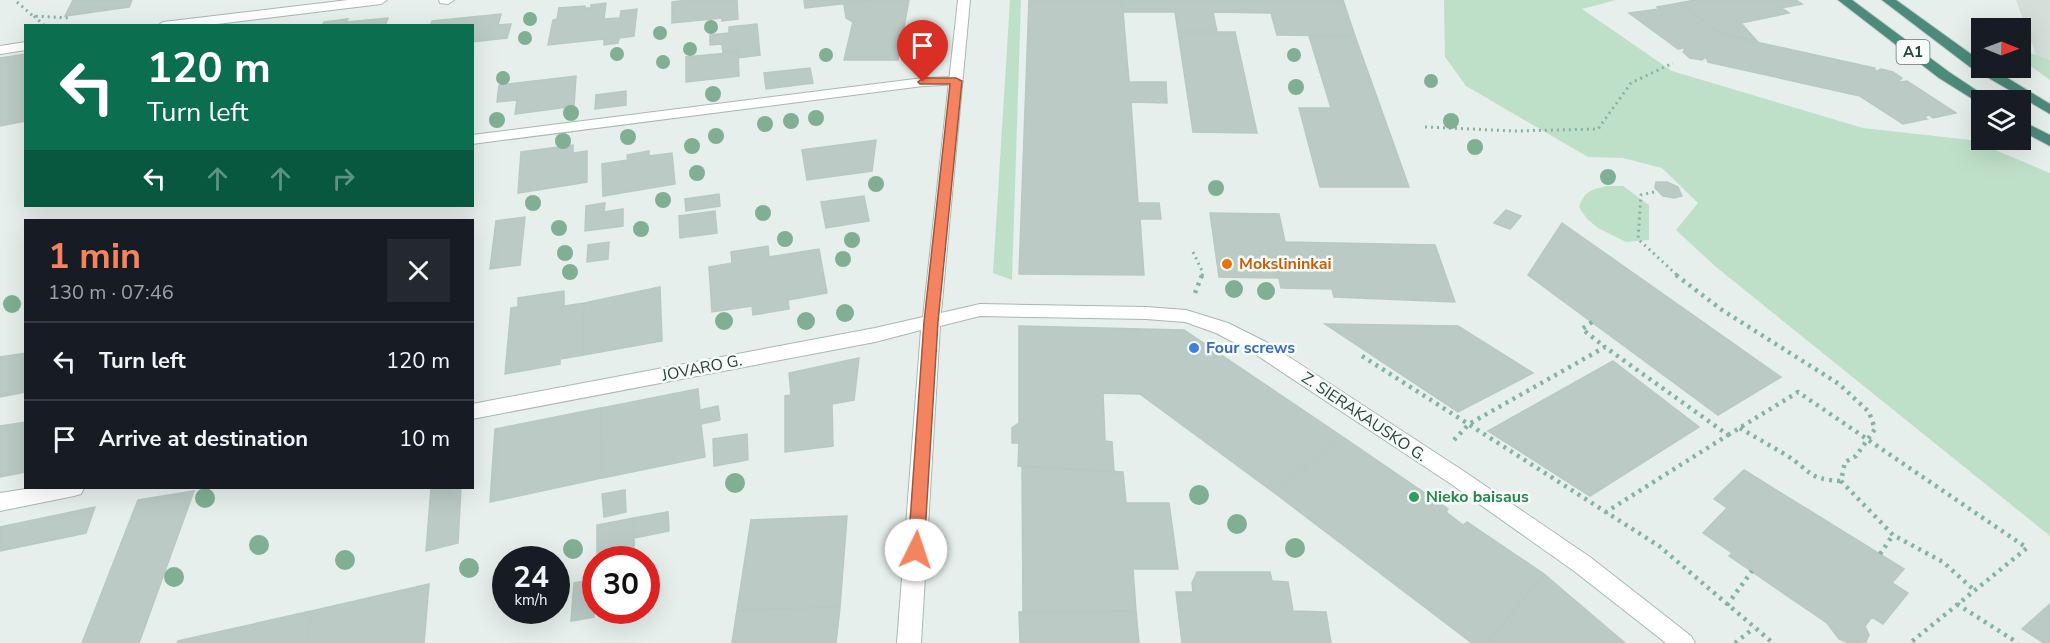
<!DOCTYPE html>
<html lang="en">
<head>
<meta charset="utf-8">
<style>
	body { margin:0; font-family:"Nunito Sans",sans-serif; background:#242831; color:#f1f3f6; height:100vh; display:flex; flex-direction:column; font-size:22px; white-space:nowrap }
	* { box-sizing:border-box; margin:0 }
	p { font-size:20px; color:#9ea1a6 }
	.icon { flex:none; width:33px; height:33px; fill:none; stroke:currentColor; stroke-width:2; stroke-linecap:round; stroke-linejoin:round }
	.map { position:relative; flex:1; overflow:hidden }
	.drawer { position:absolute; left:24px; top:219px; width:450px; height:270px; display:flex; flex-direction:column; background:#171b24; border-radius:0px; box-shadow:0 6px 24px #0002 }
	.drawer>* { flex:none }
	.top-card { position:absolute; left:24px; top:24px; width:450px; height:183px; border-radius:0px; box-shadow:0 6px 24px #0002; background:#0b6e4f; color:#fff; overflow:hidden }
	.needle { width:39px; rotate:91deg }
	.fabs { position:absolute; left:1971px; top:18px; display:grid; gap:12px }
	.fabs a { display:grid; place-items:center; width:60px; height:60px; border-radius:0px; background:#171b24; box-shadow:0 6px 24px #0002; font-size:30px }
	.speed { position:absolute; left:492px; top:546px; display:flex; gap:12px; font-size:30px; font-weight:700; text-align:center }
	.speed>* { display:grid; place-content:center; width:78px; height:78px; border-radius:50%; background:#171b24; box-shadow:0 6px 24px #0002; line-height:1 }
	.speed small { font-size:15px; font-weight:400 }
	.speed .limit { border:9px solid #d22; background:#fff; color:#111 }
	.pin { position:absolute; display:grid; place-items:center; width:51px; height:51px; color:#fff; margin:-62px -26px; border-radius:50% 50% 50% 0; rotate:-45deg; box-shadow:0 0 6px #0007 }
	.pin .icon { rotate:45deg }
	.me { position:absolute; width:66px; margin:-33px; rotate:4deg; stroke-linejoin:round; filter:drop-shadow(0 0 4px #0008) }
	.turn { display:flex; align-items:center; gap:21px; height:126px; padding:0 24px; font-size:27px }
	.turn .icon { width:78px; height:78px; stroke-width:2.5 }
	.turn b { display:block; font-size:42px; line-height:51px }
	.lanes { display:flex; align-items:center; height:57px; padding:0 24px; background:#0003; justify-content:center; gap:30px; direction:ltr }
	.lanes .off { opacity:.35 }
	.round { display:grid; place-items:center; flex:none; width:63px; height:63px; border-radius:0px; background:#242831 }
	.head { display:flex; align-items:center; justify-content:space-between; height:102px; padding:0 24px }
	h1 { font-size:36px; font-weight:700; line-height:45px; color:#f4845f }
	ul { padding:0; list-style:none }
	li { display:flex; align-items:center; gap:18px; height:78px; padding:0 24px; border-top:2px solid #363941 }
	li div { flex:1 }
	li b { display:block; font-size:22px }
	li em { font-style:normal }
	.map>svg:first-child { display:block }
	.built { fill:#d4dfda }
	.green { fill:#bfe0c8 }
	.building { fill:#bbcac4; stroke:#b8c9c2; stroke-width:1.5 }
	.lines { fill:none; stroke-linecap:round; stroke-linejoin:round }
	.service-casing { stroke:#a8b8b2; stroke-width:2 }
	.minor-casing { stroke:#a8b8b2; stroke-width:2 }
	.trunk-casing { stroke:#c2cac8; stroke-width:2 }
	.path-far1 { stroke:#86b3a5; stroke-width:3; stroke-dasharray:2 4; stroke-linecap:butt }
	.path { stroke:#86b3a5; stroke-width:4.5; stroke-dasharray:3 5; stroke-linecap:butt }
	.service { fill:#fff; fill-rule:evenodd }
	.minor { fill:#fff; fill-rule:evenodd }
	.trunk { fill:#4c8a7c; fill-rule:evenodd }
	.tree { fill:#80af93 }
	.route { fill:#f4845f; stroke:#9f563e; stroke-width:1.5 }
	.food-dot { fill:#e8710a; stroke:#f7fbf9; stroke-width:2 }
	.shop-dot { fill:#3f7fe0; stroke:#f7fbf9; stroke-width:2 }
	.leisure-dot { fill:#2e9e5b; stroke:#f7fbf9; stroke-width:2 }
	.labels { text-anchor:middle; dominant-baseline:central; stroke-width:5; stroke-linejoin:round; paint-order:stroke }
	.shield { fill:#f7fbf9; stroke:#637a73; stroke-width:1.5 }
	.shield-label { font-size:15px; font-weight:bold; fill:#24423a }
	.food-label { font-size:16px; font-weight:bold; fill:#c56008; stroke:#f7fbf9; text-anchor:start }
	.shop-label { font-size:16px; font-weight:bold; fill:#366cbe; stroke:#f7fbf9; text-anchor:start }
	.street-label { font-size:16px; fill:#24423a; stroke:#f7fbf9 }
	.leisure-label { font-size:16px; font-weight:bold; fill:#27864d; stroke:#f7fbf9; text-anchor:start }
</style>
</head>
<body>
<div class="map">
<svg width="2050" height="643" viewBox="0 0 2050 643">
	<rect width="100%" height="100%" fill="#e6efeb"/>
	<!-- built -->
	<path class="built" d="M2016 0H2050V74L2041 69Z"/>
	<!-- green -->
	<path class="green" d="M1010 0H1021L1012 280 993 273Z
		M1444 0H1616L1582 9 1672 71 1863 128 1971 140 2050 173V536L1716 267 1676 230 1698 203 1662 168 1623 158 1588 157 1466 86 1445 57Z
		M2020 49 2050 60V80L2021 59Z
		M1608 186H1623L1649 205V240L1626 242 1598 228 1587 219 1579 207C1584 191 1592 189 1608 186Z"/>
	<!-- building -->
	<path class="building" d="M73 0H132L129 7 65 16Z
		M688 0H737L738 19 722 21V18L672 23V2Z
		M804 0H878L805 8Z
		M878 0H909L898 60H844L853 22 846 18 844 4Z
		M1029 0H1122L1129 82H1166L1167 103 1131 102 1138 203H1159L1161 219H1140L1144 275 1019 274Z
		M1122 0H1343L1355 36 1277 35 1271 13 1213 12 1217 32H1178L1175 12H1123Z
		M1695 0H1796L1802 4 1781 8 1789 13 1741 23 1757 41 1719 32 1679 3Z
		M606 3 604 19 620 18 621 11 637 9 634 36 619 38 618 43 604 45V39L548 45 553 20 557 19 559 8 585 6V8H591V5Z
		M1679 3 1719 32 1729 36 1875 68V72L1881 69 1893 72 1902 78 1899 81 1900 82 1907 81 1956 113 1933 118 1929 115 1924 117 1927 119 1903 124 1860 96 1708 62 1706 57 1702 60 1690 58 1683 52 1686 48 1678 49 1629 13 1659 9 1657 7Z
		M501 14 498 25 511 24 507 38 472 42V26H430L432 21Z
		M388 18 385 26H322L324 22 348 19 346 22Z
		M757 24 760 55 738 58V52L723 53 722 44 710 45V35L729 33V27Z
		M1178 32H1235L1257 133 1193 132Z
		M1309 36H1355L1409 187H1320L1299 108H1331Z
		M738 52 739 76 686 82V57Z
		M26 54V121L0 126V58Z
		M810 68 813 83 766 89 764 73Z
		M576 76 574 106 515 114 517 100 497 102 499 85Z
		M626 91V105L595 109 596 95Z
		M876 140 872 171 807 180 802 150Z
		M573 145V153L587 151V182L518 193 521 152Z
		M649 151V156L672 153 675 184 603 196 602 164 628 160 627 155Z
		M1656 182H1667L1678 187 1682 196 1674 198 1663 196 1655 188Z
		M719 194 720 206 686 211 685 199Z
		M864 196 869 221 826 228 821 202Z
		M605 203 604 212 623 209V226L585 231 586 206Z
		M1506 210 1521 216 1510 229 1494 223Z
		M715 211 717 233 680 238 679 216Z
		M1210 213 1279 214 1285 242 1435 245 1455 302 1334 297 1332 289 1281 288 1279 278 1219 277Z
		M525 217 520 265 490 269 496 221Z
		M1562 223 1781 377 1718 415 1528 275Z
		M609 242 608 259 587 262 588 245Z
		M768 246 769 257 819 249 827 293 788 300 789 309 753 315 752 306 712 312 709 267 732 263 731 252Z
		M660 287 662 341 583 355 584 303Z
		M564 291V306L584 303 583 355 560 359V364L505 374 511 308 518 307V298Z
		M1325 324 1458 326 1533 373 1458 412Z
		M1019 326 1184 330 1340 435 1276 494 1140 394 1103 393 1105 441 1112 442 1114 472 1018 466 1019 443H1012V428L1019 423Z
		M26 353V392L0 397V357Z
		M859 358 854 400 832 404 833 446 785 452V396L791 395 789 373Z
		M1613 361 1699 427 1590 496 1488 431Z
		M698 389 700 410 718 406 720 420 701 424 705 457 602 478 601 408Z
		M601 408 602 478 490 502 495 429Z
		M26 422V472L0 477V426Z
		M747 434 748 460 714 466 713 439Z
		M1340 435 1448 509 1446 512 1463 525 1467 522 1544 574 1487 643H1472L1276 494Z
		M1022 466 1123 472 1126 503H1169L1178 569H1133L1136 611 1023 612Z
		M1744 470 1904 569 1892 583 1908 593 1883 624 1872 617 1865 626 1869 635 1866 642 1849 643 1839 639 1827 623 1729 556 1732 553 1703 533 1727 508 1714 499Z
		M431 488H461L458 543 426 551Z
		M625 490 626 512 604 517 602 494Z
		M194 491 139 643H82L138 500Z
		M95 507 86 533 0 551V527Z
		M668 512 669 531 634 538V518Z
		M847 516 840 607 737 610 751 520Z
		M634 518V560H597V525Z
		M1197 572H1270L1272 581 1288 582 1293 611 1326 612 1331 643H1182L1176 592H1193L1192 583Z
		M1544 574 1625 643H1487Z
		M596 579 594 617 571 621 574 583Z
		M429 584 424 643H306L311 611Z
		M2050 604V643H2044L2022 629Z
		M840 607 836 643H732L737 610Z
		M311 611 306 643H177L178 641Z
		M1136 611 1139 643H1020L1019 612Z"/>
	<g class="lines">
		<defs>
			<path id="service" d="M956 77 963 81 961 84 923 86 472 144V135L923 78Z"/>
			<path id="minor" d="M348 0H387L381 4 201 26H157L163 22Z
				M439 0H454L448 4 440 3Z
				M958 0H970L941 313 980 304 1146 307 1186 310 1228 323 1266 342 1465 472 1590 557 1691 636 1695 643H1666L1574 571 1451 484 1252 352 1216 333 1185 322 1146 319 980 316 940 326 921 643H897L921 330 875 342 472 419V404L875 328 923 317Z
				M26 42V50L0 54V46Z
				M32 488H84L81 494 74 496 0 511V493Z"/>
			<path id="trunk" d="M1838 0H1852L1949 72 1991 100H1982V104L1979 103 1939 78Z
				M1882 0H1896L1982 62V68H1991L2050 104V114L1970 67Z
				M2020 120 2050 135V146L2020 130Z"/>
		</defs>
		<!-- service casing -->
		<use href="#service" class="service-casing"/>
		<!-- minor casing -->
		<use href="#minor" class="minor-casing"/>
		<!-- trunk casing -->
		<use href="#trunk" class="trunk-casing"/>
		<!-- path-far1 -->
		<path class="path-far1" d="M17 2 33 16 70 18
			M34 16 45 26
			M1425 127 1516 131 1598 129 1631 83 1673 63
			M1654 192 1641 195 1638 239 1678 276
			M1193 252 1203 273 1202 276"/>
		<!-- path -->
		<path class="path" d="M1676 275 1722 310 1839 384 1869 412 1875 429 1856 456 1845 462 1841 481 1893 535 1943 562 1974 590
			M1195 293 1202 275
			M1592 322 1582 329 1605 347
			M1362 356 1659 546 1773 643
			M1740 428C1755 437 1771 446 1786 455 1812 471 1806 479 1841 481
			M1728 435 1798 392 2027 548 1910 643
			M1454 440 1469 424 1605 347 1728 435 1606 512
			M1880 554 1893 535
			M1957 604 2018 643
			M1727 605 1752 571
			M1735 643 1754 628"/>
		<!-- service -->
		<use href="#service" class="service"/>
		<!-- minor -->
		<use href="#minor" class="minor"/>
		<!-- trunk -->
		<use href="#trunk" class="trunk"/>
	</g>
	<!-- trees -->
	<g class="tree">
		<circle cx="530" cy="19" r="7"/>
		<circle cx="711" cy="27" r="7"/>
		<circle cx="660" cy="33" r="7"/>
		<circle cx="525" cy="38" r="7"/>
		<circle cx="690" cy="49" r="7"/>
		<circle cx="617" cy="54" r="7"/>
		<circle cx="826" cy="55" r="7"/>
		<circle cx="1294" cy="55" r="7"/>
		<circle cx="663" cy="62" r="7"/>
		<circle cx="503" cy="78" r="7"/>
		<circle cx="1431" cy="81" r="7"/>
		<circle cx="1296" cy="87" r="8"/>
		<circle cx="713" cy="94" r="8"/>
		<circle cx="571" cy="113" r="8"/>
		<circle cx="816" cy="118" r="8"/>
		<circle cx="497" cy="120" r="8"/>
		<circle cx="791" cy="121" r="8"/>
		<circle cx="1451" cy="121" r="8"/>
		<circle cx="765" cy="124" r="8"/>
		<circle cx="716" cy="136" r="8"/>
		<circle cx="628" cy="137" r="8"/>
		<circle cx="563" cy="141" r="8"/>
		<circle cx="692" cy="146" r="8"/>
		<circle cx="1475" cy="147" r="8"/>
		<circle cx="697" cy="173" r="8"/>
		<circle cx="1608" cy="177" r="8"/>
		<circle cx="876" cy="184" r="8"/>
		<circle cx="1216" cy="188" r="8"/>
		<circle cx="663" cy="200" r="8"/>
		<circle cx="533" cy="203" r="8"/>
		<circle cx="763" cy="213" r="8"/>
		<circle cx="559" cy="228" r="8"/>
		<circle cx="641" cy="229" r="8"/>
		<circle cx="785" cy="239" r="8"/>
		<circle cx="852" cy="240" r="8"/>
		<circle cx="565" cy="253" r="8"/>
		<circle cx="843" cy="259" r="8"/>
		<circle cx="570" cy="272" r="8"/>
		<circle cx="1234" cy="289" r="9"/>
		<circle cx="1266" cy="291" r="9"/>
		<circle cx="12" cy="304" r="9"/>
		<circle cx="845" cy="313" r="9"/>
		<circle cx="724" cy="321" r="9"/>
		<circle cx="806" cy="321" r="9"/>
		<circle cx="735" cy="483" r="10"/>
		<circle cx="1199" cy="495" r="10"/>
		<circle cx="205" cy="498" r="10"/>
		<circle cx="1237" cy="524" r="10"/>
		<circle cx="259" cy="545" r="10"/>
		<circle cx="1295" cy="548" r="10"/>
		<circle cx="573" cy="549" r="10"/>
		<circle cx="345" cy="560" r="10"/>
		<circle cx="469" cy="568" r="10"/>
		<circle cx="174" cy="577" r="10"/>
	</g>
	<!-- route -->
	<path class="route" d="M923 78H956L962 81 938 322 924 550 922 555 916 557 910 555 908 550 924 322 950 84H920L918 82Z"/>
	<!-- markers -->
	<circle class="food-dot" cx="1227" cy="264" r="6"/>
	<circle class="shop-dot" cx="1194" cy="348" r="6"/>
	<circle class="leisure-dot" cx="1414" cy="497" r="6"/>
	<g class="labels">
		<!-- shield labels -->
		<rect class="shield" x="1896.5" y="40" width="33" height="24" rx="4.5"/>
		<g class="shield-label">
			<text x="1913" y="52">A1</text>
		</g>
		<!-- food labels -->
		<g class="food-label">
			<text x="1239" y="264">Mokslininkai</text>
		</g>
		<!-- shop labels -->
		<g class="shop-label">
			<text x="1206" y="348">Four screws</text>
		</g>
		<!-- street labels -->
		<g class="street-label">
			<text transform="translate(702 368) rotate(-11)">JOVARO G.</text>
			<text transform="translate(1364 417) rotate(34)">Z. SIERAKAUSKO G.</text>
		</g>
		<!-- leisure labels -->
		<g class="leisure-label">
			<text x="1426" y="497">Nieko baisaus</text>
		</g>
	</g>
</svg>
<div class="fabs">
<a><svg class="needle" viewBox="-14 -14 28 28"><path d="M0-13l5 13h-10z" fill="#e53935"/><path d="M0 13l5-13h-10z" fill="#9ea1a6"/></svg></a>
<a><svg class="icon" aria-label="layers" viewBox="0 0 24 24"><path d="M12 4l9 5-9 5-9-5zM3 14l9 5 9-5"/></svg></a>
</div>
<div class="speed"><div>24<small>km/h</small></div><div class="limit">30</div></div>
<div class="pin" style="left:923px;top:82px;background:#d93025"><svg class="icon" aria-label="arrive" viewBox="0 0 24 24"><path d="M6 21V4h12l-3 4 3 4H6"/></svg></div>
<svg class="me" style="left:916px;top:550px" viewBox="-20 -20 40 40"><circle r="19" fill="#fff"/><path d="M0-13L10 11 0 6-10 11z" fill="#f4845f"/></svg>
<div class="top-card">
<div class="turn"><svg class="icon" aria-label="left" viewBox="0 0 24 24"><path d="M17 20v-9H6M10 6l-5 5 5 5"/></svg><div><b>120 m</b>Turn left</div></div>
<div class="lanes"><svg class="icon" aria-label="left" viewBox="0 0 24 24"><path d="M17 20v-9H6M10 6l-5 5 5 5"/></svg><svg class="icon off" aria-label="ahead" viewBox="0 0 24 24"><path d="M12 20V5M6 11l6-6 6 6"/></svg><svg class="icon off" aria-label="ahead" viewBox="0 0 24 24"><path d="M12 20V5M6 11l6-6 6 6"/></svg><svg class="icon off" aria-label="right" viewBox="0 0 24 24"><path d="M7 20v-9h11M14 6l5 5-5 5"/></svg></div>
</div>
<section class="drawer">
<div class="head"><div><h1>1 min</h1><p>130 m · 07:46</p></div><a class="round"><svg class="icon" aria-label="close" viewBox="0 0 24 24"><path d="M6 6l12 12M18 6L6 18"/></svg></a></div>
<ul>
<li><svg class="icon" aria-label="left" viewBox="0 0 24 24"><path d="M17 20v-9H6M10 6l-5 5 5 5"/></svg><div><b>Turn left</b></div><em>120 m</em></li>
<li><svg class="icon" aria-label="arrive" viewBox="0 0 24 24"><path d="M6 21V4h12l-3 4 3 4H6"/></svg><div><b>Arrive at destination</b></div><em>10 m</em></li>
</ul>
</section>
</div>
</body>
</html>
